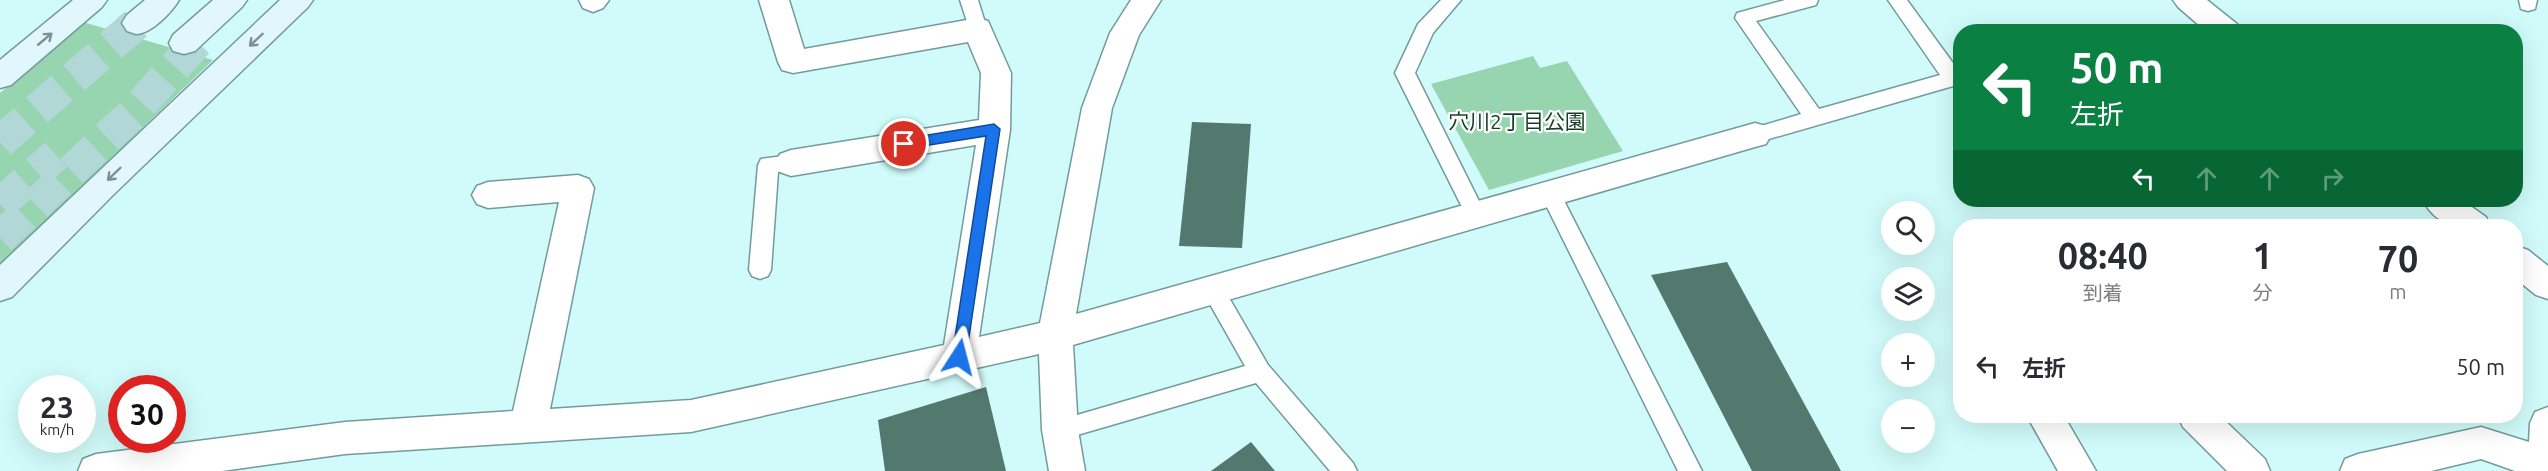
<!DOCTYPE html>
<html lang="ja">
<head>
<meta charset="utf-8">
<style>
	body { margin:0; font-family:Ubuntu,"Noto Sans JP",sans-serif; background:#f2f2f3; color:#2b2b33; height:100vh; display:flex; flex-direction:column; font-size:22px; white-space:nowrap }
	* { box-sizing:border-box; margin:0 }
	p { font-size:20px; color:#7c7c81 }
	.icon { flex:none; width:33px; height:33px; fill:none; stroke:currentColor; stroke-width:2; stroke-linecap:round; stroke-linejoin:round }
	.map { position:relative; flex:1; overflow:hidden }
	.drawer { position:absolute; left:1953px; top:219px; width:570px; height:204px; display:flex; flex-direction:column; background:#fff; border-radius:24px; box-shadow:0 6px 24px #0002 }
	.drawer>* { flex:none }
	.hud { position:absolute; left:1953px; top:24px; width:570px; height:183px; border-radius:24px; box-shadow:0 6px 24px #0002; background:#0b8043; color:#fff; overflow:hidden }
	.controls { position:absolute; left:1881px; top:201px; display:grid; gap:12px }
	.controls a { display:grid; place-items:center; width:54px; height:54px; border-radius:50%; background:#fff; box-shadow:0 6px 24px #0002; font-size:30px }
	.speed { position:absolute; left:18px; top:375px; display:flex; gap:12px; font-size:30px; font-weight:700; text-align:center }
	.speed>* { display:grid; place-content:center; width:78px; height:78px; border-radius:50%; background:#fff; box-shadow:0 6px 24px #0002; line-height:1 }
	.speed small { font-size:15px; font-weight:400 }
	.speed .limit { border:9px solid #d22; background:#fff; color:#111 }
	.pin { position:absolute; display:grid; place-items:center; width:51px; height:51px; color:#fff; margin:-26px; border:3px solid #fff; border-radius:50%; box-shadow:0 2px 6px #0007 }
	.me { position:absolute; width:66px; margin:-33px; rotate:9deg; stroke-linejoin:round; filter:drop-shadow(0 0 4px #0008) }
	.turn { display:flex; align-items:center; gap:21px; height:126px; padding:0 18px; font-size:27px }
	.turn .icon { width:78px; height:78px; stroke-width:2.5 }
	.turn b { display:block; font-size:42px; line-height:51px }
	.lanes { display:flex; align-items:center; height:57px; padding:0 18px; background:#0003; justify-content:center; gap:30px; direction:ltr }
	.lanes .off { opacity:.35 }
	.eta { display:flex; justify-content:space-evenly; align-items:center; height:102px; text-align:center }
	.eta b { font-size:36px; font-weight:700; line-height:42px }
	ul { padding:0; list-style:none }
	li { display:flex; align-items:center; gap:18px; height:90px; padding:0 18px }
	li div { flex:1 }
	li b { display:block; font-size:22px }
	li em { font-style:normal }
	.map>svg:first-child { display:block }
	.green { fill:#96d5b0 }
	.building { fill:#53786e }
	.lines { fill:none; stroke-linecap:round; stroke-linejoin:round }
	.secondary-tunnel { stroke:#b1d8d7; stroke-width:33; stroke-dasharray:33 16; stroke-linecap:butt }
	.lane-casing { stroke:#739b9b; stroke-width:3 }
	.street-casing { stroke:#739b9b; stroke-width:3 }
	.secondary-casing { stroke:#739b9b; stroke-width:3 }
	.lane { fill:#fff; fill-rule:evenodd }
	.street { fill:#fff; fill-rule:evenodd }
	.secondary { fill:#e2f7fc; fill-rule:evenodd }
	.oneway { stroke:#7e9093 }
	.route { fill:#1a73e8; stroke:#114b97; stroke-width:1.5 }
	.labels { text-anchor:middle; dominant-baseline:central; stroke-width:4.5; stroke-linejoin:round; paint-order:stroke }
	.park-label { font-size:21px; fill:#153e29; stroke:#fff }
</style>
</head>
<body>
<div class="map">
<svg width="2548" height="471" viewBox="0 0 2548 471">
	<rect width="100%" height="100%" fill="#d0fbfa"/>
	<!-- green -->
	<path class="green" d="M83 22 213 60 48 219 0 269V93Z
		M1533 56 1540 68 1567 61 1623 151 1489 190 1431 84Z"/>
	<!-- building -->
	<path class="building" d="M1192 122 1251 124 1242 248 1179 246Z
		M1727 262 1841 471H1752L1651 275Z
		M986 387 1006 471H885L878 420Z
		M1251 442 1275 471H1211Z"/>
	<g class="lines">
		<!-- secondary-tunnel -->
		<path class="secondary-tunnel" d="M0 142 137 23
			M0 204 56 155
			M0 238 132 114 199 40"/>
		<defs>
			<path id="lane" d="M960 0H978L987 29 985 34 978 36 971 34Z
				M1441 0H1461L1433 33 1415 73 1486 215 1483 221 1476 223 1469 221 1395 73 1418 24Z
				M1785 0H1818L1816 5 1756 21 1819 109 1940 75 1888 0H1907L1958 70H1960V84L1755 143 1748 140 1745 135 1748 130 1801 114 1735 18 1737 13Z
				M2519 0H2537L2535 9 2528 11 2521 9Z
				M791 155 798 157 801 163 798 169 778 172 771 270 768 276 760 279 752 276 749 270 758 165 761 159Z
				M1550 185 1557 187 1702 471H1678L1540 193 1543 187Z
				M1213 281 1221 284 1268 365 1353 463 1357 471H1330L1256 383 1060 440 1052 437 1048 430 1052 423 1060 420 1245 366 1202 290 1205 284Z"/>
			<path id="street" d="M579 0H609L603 8 593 12 583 8Z
				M759 0H789L804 49 978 18 988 21 1011 73 1010 130 979 337 1040 323 1082 108 1110 33 1131 0H1161L1139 35 1112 108 1076 314 1755 123 1766 126 1771 135 1766 144 1755 147 1073 345 1078 430 1085 471H1049L1042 430 1039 354 691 432 345 454 222 471H78L83 459 96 454 345 422 513 411 559 202 488 208 477 204 472 195 477 186 488 182 578 175 589 179 594 188 550 409 691 400 944 345 976 145 791 176 780 172 775 163 780 154 791 150 979 120 981 73 968 42 793 73 782 70 778 62Z
				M2173 0H2207L2237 24 2242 32H2207L2178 7Z
				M2423 200H2462L2486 217 2490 226C2462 229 2437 228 2423 200Z
				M2516 246 2528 250 2548 266V299L2536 295 2516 279Z
				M2548 407V471H2515L2481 459 2431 471H2340L2345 459 2358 454 2481 427 2529 442 2530 423 2535 412Z
				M2027 416H2064L2096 471H2058Z
				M2178 416H2220L2265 459 2270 471H2227L2183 427Z"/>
			<path id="secondary" d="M73 0H107L102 7 11 85 0 88V60Z
				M145 0H179C172 12 151 34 136 34 133 33 130 32 127 31L122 23 127 15Z
				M213 0H247L242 7 195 51 184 54 173 51 169 43 173 35Z
				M280 0H313L308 7 113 195 12 297 0 301V265Z"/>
		</defs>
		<!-- lane casing -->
		<use href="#lane" class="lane-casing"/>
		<!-- street casing -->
		<use href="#street" class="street-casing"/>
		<!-- secondary casing -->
		<use href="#secondary" class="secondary-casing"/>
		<!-- lane -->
		<use href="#lane" class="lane"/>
		<!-- street -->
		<use href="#street" class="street"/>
		<!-- secondary -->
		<use href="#secondary" class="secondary"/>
	</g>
	<!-- one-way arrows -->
	<defs><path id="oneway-shaft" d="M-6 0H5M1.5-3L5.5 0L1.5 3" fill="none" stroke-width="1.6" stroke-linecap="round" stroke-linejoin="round" transform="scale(1.5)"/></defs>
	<g class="oneway">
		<use href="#oneway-shaft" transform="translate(45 39) rotate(-40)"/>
		<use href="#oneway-shaft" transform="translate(256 40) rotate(137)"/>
		<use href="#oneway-shaft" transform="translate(114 174) rotate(136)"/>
	</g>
	<!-- route -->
	<path class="route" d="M994 124 1000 129 966 357 964 361 959 363 954 361 952 357 986 136 904 149 897 144 904 139Z"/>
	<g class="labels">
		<!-- park labels -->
		<g class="park-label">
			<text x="1517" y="121">穴川2丁目公園</text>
		</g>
	</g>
</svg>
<div class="controls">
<a><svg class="icon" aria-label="search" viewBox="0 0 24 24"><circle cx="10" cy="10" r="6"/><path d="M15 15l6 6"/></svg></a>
<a><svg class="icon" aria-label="layers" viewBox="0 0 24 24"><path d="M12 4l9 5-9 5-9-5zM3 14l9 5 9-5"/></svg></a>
<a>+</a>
<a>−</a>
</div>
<div class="speed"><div>23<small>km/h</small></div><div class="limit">30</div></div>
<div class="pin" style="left:904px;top:144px;background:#d93025"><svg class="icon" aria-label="arrive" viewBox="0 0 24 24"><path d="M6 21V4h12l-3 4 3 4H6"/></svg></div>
<svg class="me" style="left:959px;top:357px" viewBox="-20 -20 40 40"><path d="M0-17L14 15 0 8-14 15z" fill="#1a73e8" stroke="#fff" stroke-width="4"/></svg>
<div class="hud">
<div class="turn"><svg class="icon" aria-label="left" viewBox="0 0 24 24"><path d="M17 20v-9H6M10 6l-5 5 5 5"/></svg><div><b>50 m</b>左折</div></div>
<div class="lanes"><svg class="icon" aria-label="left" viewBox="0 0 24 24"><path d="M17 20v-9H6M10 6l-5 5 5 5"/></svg><svg class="icon off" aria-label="ahead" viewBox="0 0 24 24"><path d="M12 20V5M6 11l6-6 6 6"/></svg><svg class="icon off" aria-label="ahead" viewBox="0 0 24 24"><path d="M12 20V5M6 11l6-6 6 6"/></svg><svg class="icon off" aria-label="right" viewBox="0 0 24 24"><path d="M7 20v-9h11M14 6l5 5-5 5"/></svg></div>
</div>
<section class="drawer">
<div class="eta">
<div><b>08:40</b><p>到着</p></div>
<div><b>1</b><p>分</p></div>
<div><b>70</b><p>m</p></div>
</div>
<ul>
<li><svg class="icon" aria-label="left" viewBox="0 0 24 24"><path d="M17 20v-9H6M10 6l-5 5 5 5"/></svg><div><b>左折</b></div><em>50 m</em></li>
</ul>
</section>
</div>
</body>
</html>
